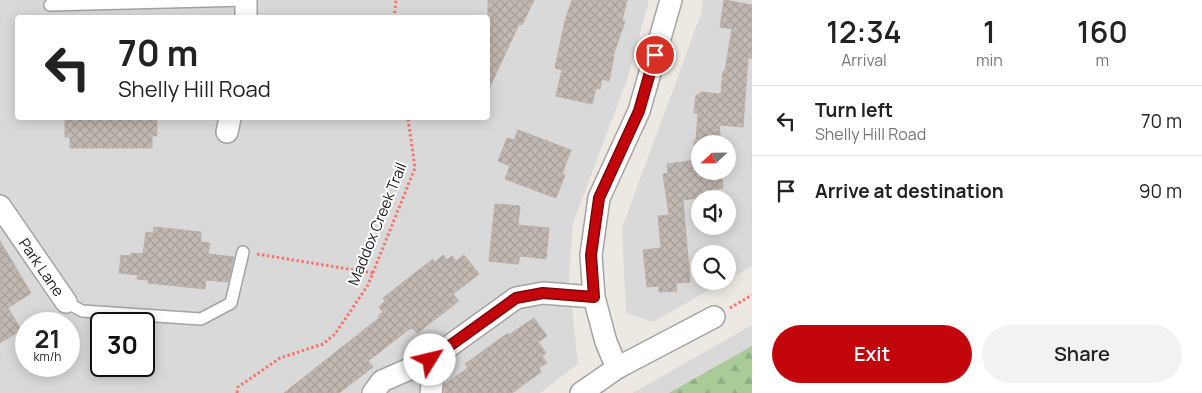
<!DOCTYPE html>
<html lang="en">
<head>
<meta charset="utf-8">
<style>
	body { margin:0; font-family:Manrope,sans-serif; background:#f2f2f2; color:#222; height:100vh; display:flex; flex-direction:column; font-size:19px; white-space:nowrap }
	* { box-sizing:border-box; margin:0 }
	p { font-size:16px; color:#767676 }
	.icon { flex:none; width:28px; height:28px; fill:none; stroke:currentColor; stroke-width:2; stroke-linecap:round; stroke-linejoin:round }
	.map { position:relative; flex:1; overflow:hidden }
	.sheet { display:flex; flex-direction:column; background:#fff; width:450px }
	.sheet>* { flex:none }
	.hud { position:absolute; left:15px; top:15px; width:475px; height:105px; border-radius:5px; box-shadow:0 2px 12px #0003; background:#fff; color:#222; overflow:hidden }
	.needle { width:32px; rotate:248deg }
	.tools { position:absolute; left:691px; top:135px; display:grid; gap:10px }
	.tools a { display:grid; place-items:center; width:45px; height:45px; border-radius:50%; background:#fff; box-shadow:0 2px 12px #0003; font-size:25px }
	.speed { position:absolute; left:15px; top:312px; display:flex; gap:10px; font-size:25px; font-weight:700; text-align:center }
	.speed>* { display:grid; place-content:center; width:65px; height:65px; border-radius:50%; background:#fff; box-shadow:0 2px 12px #0003; line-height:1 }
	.speed small { font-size:12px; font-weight:400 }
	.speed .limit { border:2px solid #111; border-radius:8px; background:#fff; color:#111 }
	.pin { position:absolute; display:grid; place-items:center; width:42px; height:42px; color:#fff; margin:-21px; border:2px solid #fff; border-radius:50%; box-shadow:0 1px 5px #0007 }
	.me { position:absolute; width:55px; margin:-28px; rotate:54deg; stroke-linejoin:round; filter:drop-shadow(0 0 4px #0008) }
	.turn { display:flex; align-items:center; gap:18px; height:105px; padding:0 20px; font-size:22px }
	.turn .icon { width:65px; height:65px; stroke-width:2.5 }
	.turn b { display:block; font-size:35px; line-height:42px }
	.eta { display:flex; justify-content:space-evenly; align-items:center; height:85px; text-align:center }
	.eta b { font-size:30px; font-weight:600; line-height:35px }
	.button { display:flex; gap:10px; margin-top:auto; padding:10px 20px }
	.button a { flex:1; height:58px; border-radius:30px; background:#c2060c; color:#fff; font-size:20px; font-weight:600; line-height:58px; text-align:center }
	.button a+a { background:#f2f2f2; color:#222 }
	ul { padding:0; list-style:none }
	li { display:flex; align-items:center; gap:15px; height:70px; padding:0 20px; border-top:1px solid #e0e0e0 }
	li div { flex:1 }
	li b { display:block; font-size:19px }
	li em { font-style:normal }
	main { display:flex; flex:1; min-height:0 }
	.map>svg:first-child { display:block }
	.residential { fill:#dad9d9; fill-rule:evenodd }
	.forest { fill:url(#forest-firs) }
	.building { fill:url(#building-cross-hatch); stroke:#beafa5 }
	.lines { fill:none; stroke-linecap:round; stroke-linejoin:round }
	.lane-casing { stroke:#a3a3a3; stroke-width:14 }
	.street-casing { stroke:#a3a3a3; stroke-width:24 }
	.path { stroke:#f5756b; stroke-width:3; stroke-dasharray:2.5 2.5; stroke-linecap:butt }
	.lane { stroke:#fff; stroke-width:11 }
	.street { stroke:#fff; stroke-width:21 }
	.route-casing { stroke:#7e0408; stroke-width:12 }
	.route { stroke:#c2060c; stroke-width:9 }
	.labels { text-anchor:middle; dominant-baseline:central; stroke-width:4; stroke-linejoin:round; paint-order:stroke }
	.street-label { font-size:15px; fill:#1c1c1c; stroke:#fff }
</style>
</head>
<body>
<main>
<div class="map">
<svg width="752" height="393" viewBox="0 0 752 393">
	<defs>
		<pattern id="forest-firs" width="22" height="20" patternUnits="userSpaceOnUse" patternTransform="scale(1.25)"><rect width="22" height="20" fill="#a8cb97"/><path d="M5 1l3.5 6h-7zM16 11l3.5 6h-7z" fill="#90ae82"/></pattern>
		<pattern id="building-cross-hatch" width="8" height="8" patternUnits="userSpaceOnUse" patternTransform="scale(1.25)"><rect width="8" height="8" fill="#c1b8b1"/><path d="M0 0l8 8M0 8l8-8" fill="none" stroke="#a59e98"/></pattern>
	</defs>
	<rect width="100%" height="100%" fill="#ede9e2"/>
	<!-- residential -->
	<path class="residential" d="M0 0H649L628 77 573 223 569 278 578 364 540 393H0ZM18 18H488V118H18ZM26 324H69V366H26ZM101 324H144V366H101Z
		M703 0H752V266L728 280V254H700V281H725L653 322 626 313 622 228 701 14ZM700 144H728V171H700ZM700 199H728V226H700Z
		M752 325V393H632L636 391Z"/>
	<!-- forest -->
	<path class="forest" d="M752 346V393H669Z"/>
	<!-- building -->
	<path class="building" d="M488 0H534L522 25 519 24 488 91Z
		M572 0H627L622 20 625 21 613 56H614L609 81 602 79 600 89 596 88 592 104 556 96 562 70 555 68 565 21Z
		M724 0 752 5V58H748L743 127 719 125 721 144H700V171H721L723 188 712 190 713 196 683 200 690 282 676 283 677 291 659 292V286L647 287 643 250 661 248 658 216 669 215 663 174 668 173 667 164 696 160 694 141H696L698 113H694L696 95H700V92L721 94 723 71H725L732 29 720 27Z
		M65 118H157V136H152V148H70V137H65Z
		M518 130 571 150 562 174 565 175 556 198 505 179 510 166 498 161 507 138 514 140Z
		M495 204 520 206 518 225 549 228 546 259 520 256 518 264 489 261Z
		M154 227 201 232V242L210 243 208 254 234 257 228 282 206 280 205 289 148 283V280L137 279 138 275 119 273 121 255 130 256 131 253 143 254 146 232 153 233Z
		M0 241 31 293 8 308 21 330 0 343Z
		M443 255 447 260 452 256 456 261 464 255 479 274 453 294 459 301 417 333 413 328 408 330 368 361 373 367 339 393H284L379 318 378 316 383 312 379 307 385 301 383 298 433 259 435 262Z
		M534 318 547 336 538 342 546 353 542 356 547 363 539 368 541 372 512 393H444V385L468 368 465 364 508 333 509 335Z"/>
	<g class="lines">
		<defs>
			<path id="lane" d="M50 5 246 0
				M66 302 82 311 201 319 231 303 243 252"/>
			<g id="street">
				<path d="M246 18V0"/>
				<path d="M227 132 230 118"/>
				<path id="s1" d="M0 206 66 302"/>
				<path d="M430 360 433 375 431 393"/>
				<path d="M617 368 606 342 594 297 591 255 599 198 639 111 671 0"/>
				<path d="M373 393 382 381 430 360 516 298 543 293 594 297"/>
				<path d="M581 393 617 368 714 317"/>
			</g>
		</defs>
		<!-- lane casing -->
		<use href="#lane" class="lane-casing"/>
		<!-- street casing -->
		<use href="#street" class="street-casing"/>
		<!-- path -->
		<path class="path" d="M394 18 396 0
			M257 254 373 273
			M730 308 752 295
			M237 393 238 387 280 358 323 344 335 334 368 285 415 168 408 118"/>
		<!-- lane -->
		<use href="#lane" class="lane"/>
		<!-- street -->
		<use href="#street" class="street"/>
	</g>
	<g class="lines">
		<defs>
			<path id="route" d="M430 360 516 298 543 293 594 297 591 255 599 198 639 111 655 55"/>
		</defs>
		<!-- route casing -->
		<use href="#route" class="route-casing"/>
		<!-- route -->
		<use href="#route" class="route"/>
	</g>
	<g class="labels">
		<!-- street labels -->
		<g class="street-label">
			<text transform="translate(377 224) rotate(-68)">Maddox Creek Trail</text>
			<text stroke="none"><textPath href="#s1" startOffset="74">Park Lane</textPath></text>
		</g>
	</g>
</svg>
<div class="tools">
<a><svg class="needle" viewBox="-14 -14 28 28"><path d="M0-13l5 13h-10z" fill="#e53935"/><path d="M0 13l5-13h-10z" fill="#767676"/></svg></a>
<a><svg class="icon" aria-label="sound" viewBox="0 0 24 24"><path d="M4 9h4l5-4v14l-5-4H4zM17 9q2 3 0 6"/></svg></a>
<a><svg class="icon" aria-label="search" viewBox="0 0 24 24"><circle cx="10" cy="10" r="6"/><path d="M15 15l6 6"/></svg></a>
</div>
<div class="speed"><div>21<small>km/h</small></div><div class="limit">30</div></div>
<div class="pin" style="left:655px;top:55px;background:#d93025"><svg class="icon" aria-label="arrive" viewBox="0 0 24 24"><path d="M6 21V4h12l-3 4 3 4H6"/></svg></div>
<svg class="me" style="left:430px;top:360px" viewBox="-20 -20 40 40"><circle r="19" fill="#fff"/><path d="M0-13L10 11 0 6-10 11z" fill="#c2060c"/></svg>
<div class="hud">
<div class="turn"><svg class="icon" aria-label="left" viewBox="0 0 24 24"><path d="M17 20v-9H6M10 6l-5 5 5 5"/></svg><div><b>70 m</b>Shelly Hill Road</div></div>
</div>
</div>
<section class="sheet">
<div class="eta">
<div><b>12:34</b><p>Arrival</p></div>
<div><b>1</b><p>min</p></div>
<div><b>160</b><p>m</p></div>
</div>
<ul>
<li><svg class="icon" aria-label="left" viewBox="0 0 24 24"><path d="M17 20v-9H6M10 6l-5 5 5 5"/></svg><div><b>Turn left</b><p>Shelly Hill Road</p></div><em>70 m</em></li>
<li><svg class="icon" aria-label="arrive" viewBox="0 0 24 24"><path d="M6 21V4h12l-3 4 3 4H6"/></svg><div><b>Arrive at destination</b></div><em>90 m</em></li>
</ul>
<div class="button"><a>Exit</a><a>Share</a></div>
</section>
</main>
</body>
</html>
